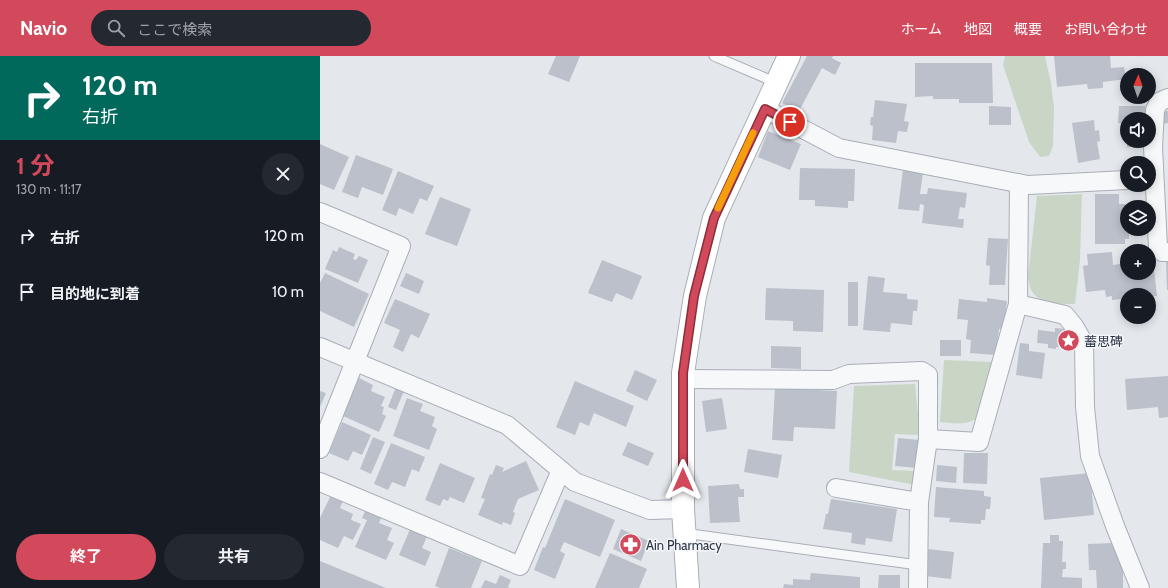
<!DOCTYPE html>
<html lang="ja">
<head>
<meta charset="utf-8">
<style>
	body { margin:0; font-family:Cabin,"Noto Sans JP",sans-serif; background:#242831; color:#f1f3f6; height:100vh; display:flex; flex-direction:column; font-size:15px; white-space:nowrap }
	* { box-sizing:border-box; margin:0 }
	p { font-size:13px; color:#9ea1a6 }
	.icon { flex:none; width:22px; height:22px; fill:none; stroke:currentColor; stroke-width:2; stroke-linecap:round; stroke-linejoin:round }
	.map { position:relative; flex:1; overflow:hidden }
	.panel { display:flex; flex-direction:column; background:#171b24; width:320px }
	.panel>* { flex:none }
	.guide { background:#00695c; color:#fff; overflow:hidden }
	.needle { width:26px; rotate:2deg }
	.controls { position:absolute; left:800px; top:12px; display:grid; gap:8px }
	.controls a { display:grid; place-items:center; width:36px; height:36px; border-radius:50%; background:#171b24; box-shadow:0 2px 10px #0003; font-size:20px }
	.pin { position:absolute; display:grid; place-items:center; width:34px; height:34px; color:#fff; margin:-17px; border:2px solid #fff; border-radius:50%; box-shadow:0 1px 4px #0007 }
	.me { position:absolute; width:44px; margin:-22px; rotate:0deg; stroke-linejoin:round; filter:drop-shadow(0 0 3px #0008) }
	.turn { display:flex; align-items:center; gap:14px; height:84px; padding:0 16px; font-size:18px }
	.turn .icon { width:52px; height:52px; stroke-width:2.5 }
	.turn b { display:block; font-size:28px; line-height:34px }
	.round { display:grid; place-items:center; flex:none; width:42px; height:42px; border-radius:21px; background:#242831 }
	.head { display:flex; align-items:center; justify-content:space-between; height:68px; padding:0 16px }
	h1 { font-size:24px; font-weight:700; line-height:30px; color:#d1495b }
	.action { display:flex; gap:8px; margin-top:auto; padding:8px 16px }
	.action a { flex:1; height:46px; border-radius:24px; background:#d1495b; color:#fff; font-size:16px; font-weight:700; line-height:46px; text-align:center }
	.action a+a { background:#242831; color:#f1f3f6 }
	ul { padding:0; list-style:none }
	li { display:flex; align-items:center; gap:12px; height:56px; padding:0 16px }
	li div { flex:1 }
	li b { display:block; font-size:15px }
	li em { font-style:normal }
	header { display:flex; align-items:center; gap:24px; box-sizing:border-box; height:56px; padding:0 20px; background:#d1495b; color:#fff }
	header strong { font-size:19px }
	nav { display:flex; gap:22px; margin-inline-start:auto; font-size:14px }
	.search { width:280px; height:36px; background:#242831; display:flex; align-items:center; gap:10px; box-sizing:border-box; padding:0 14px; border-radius:22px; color:#9ea1a6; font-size:15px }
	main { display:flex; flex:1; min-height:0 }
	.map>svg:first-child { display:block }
	.green { fill:#c9d6c5 }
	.building { fill:#bbc0ca }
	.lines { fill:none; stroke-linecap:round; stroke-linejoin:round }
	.lane-casing { stroke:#a9aeb7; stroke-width:11 }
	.street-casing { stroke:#a9aeb7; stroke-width:20 }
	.secondary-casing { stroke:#a9aeb7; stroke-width:24 }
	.lane { stroke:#f7f8fa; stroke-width:9 }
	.street { stroke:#f7f8fa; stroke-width:18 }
	.secondary { stroke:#fff; stroke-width:22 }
	.route-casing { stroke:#882f3b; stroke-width:10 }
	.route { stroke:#d1495b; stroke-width:7 }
	.slow { stroke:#f59e0b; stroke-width:7 }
	.labels { text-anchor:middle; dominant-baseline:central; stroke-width:3; stroke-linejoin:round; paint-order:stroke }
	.poi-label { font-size:13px; fill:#2b3445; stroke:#f4f6f9; text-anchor:start }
</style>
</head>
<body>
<header>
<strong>Navio</strong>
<div class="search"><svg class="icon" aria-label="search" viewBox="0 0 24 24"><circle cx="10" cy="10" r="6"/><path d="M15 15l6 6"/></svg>ここで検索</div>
<nav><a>ホーム</a><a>地図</a><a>概要</a><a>お問い合わせ</a></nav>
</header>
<main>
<section class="panel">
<div class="guide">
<div class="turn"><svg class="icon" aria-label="right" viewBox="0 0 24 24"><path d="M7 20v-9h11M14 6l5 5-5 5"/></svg><div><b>120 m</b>右折</div></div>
</div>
<div class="head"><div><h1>1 分</h1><p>130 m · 11:17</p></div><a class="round"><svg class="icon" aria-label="close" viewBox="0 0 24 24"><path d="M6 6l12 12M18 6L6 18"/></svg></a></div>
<ul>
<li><svg class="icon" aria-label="right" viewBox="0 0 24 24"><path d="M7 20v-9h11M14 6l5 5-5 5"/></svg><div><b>右折</b></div><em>120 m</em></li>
<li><svg class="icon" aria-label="arrive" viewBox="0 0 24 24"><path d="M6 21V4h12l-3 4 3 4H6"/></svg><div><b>目的地に到着</b></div><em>10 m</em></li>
</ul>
<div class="action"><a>終了</a><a>共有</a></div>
</section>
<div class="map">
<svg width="848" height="532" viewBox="0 0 848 532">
	<rect width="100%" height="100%" fill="#e4e7ec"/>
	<!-- green -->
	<path class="green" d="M685 0H726L725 1 731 27 734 52 733 90 729 100 720 101 709 86 683 9Z
		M762 138 760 204 755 248C739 248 716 249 710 231 709 228 709 224 708 221L717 140Z
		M624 304 673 306 659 361C647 370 634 367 620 366Z
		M595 328 600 379 575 378 572 414 597 415 595 429 529 416 534 330Z"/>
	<!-- building -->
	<path class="building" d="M236 0H260L249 26 228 18Z
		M487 0H513L512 2 521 7 515 19 502 12 479 55 462 47Z
		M734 0H790L791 12 804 11 806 23 783 26V32L768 33 767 28 737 31Z
		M595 7H672L673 47H639V43H613V40L595 41Z
		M555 44 587 48 584 65 589 66 587 76 578 75 576 87 552 84 553 70 550 69 551 61H553Z
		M669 50 691 51V69H669Z
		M799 50H825V63H807V68L798 67Z
		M843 55H848V67L844 68Z
		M774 64 775 75 779 74 780 85 777 86 780 103 758 107 752 67Z
		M448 75 481 88 470 114 438 101Z
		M807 85H825V91H807Z
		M0 88 29 101 14 134 0 128Z
		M36 99 73 113 63 139 42 131 38 142 22 136Z
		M480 112 535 113 534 145H528V152L495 150V144H479Z
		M583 114 603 116 600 138H607L608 132 647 137 645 152 640 151 638 163H644L643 172 602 167 604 149 600 148 599 155 578 153Z
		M78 115 114 130 107 145 100 142 93 158 79 152 76 160 62 154Z
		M775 138H799V148H805V158H807V173H809V183H805V188H775Z
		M120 141 151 153 137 190 105 178Z
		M668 182 688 183 685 229H669L670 210 666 209Z
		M19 191 35 198 33 203 36 204 39 200 48 204 38 227 5 213 13 194 17 196Z
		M792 196 793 209 807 207V217H829V205H833L837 240H834L835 245 829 246V239H807V248H802L801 243 792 244V240L786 241 785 234 766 236 763 210 768 209 767 198Z
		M282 204 322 220 312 244 296 237 292 246 268 237Z
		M846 204H848V234H847Z
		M5 217 49 238 34 271 0 255V227Z
		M86 217 104 225 99 238 80 230Z
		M548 220 565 222 563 236 587 238V243L598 244 597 255H593L592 269 571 267 570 276 543 274Z
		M528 226H538V270H528Z
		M446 232 504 234 503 276 473 275V265L445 264Z
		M667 242 687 245 684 273H679L676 299 650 297 651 284 646 283 648 264 637 263 639 243 667 246Z
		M75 243 110 258 99 282 91 278 83 296 73 291 80 274 64 267Z
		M735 272 745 273 743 291H736V293L728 292V288L717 287 718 274 735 276Z
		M620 284H641V300H620Z
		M700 287 709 288V295L725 297 722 323 696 319Z
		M451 290 481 291V313L451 312Z
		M315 314 337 324 327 345 306 335Z
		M848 320V361L839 362 838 351 807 354 805 323Z
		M39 322 53 329 51 335 65 341 61 350 64 351 62 358 66 360 59 376 23 360Z
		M255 325 314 350 306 371 274 357 269 370 260 366 255 379 236 371Z
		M76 331 84 335 76 354 68 351Z
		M455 332 517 335 515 373 474 371 473 385 452 384Z
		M0 335 6 337 0 351Z
		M87 342 103 348 100 355 115 361 112 370 117 373 109 394 73 380Z
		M402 342 407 373 386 376 382 345Z
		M22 366 51 379 42 399 33 395 28 405 9 397Z
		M53 381 65 386 51 418 40 413Z
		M578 382 600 384 597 412 575 410Z
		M308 386 334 397 328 410 302 399Z
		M71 387 105 401 99 416 92 413 85 431 72 426 68 434 54 428Z
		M428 393 462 399 458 422 424 416Z
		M644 397H668L667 428 643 427Z
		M206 405 219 434 198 443 193 456 195 457 191 469 183 466 182 469 158 459 165 443 161 442 170 418 172 419 176 409 184 412 182 416Z
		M120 407 155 422 144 447 130 441 128 445 123 443 120 450 105 444Z
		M617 409 637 411 636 427 616 425Z
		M770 417 774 459 724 464 720 422Z
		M419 428 420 433H424V441H418L420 466 390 467 388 430Z
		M616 431 664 435V440L671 441 670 453H666L665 464H661V468L629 466 630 462 614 461Z
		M11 439 23 445 20 452 33 458 31 464 41 468 33 484 24 480 18 492 0 484V462Z
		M245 443 295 464 280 501 244 486 240 495 245 498 235 523 214 514 223 491 225 492Z
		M511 443 577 453 572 486 546 482 545 489 531 487 532 477 503 473 506 458H508Z
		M46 453 62 460 59 467 72 472 67 484 74 487 66 504 35 491 47 464 42 462Z
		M91 471 108 478 102 492 111 496 105 510 79 499Z
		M301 473 329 485 321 505 293 493Z
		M730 479H739V485H743L742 506H746V513H743L742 521 762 522V532H721L723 487H730Z
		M793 487 803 511V532H777L776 514H769L768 488Z
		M129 492 162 505 151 532H120L115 530Z
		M608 493 634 496 631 523 605 520Z
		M290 497 327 513 319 532H275Z
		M0 505 66 532H0Z
		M491 517 540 521V532H463L464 528 473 529V523L490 524Z
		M180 519 191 524 188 531 190 532H161L165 524 176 528Z
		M559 519H580V532H558Z"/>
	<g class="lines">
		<defs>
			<path id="lane" d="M394 0 457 27
				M364 477 598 509"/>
			<path id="street" d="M848 42 839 46 835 54 833 91 838 191 842 196H848
				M445 53 519 92 687 125 708 129 807 124
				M0 156 81 190 0 393
				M698 248 745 259 754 270 764 287 765 351 770 400 795 470 820 532
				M0 291 187 369 255 426 330 454 363 453
				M363 323 513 324 529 318 602 315 608 319V383
				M0 426 200 510 241 414
				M516 432 599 446
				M598 532 599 446 608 383 659 386 698 248 699 127"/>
			<path id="secondary" d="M368 532 363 453V317L375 240 394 162 469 0"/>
		</defs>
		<!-- lane casing -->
		<use href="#lane" class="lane-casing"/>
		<!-- street casing -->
		<use href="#street" class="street-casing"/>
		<!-- secondary casing -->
		<use href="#secondary" class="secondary-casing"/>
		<!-- lane -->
		<use href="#lane" class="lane"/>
		<!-- street -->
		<use href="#street" class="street"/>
		<!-- secondary -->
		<use href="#secondary" class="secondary"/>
	</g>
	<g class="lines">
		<defs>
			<path id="route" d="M363 424V317L374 240 394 162 445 53 470 66"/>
		</defs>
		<!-- route casing -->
		<use href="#route" class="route-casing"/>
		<!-- route -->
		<use href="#route" class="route"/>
		<!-- slow -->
		<path class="slow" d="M398 152 433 77"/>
	</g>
	<!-- icons -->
	<defs>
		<symbol id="sight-disc" viewBox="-11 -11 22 22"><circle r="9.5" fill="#d1495b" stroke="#f4f6f9"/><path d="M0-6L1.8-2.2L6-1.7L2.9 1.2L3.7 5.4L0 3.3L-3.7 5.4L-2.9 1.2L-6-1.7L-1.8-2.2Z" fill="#fff"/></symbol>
		<symbol id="pharmacy-disc" viewBox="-11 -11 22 22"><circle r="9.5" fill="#d1495b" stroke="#f4f6f9"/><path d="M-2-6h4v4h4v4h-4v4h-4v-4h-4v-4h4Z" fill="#fff"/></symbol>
	</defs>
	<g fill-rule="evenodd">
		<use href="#sight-disc" x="736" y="272" width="25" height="25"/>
		<use href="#pharmacy-disc" x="298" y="476" width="25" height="25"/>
	</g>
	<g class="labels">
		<!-- poi labels -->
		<g class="poi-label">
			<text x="764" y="285">蓄思碑</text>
			<text x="326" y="489">Ain Pharmacy</text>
		</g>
	</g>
</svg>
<div class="controls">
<a><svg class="needle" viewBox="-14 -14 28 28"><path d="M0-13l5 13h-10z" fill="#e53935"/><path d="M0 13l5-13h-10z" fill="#9ea1a6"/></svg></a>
<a><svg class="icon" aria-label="sound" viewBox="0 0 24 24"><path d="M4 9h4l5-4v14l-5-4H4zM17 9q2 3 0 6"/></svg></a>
<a><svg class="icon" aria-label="search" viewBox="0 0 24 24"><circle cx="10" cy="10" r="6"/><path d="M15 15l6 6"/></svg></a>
<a><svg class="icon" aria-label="layers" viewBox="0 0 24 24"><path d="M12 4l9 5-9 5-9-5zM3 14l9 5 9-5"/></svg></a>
<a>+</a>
<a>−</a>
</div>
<div class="pin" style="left:470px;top:66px;background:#d93025"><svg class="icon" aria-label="arrive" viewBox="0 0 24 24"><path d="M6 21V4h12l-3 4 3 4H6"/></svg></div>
<svg class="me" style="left:363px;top:424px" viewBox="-20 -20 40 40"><path d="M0-17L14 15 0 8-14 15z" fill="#d1495b" stroke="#fff" stroke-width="4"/></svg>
</div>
</main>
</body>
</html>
